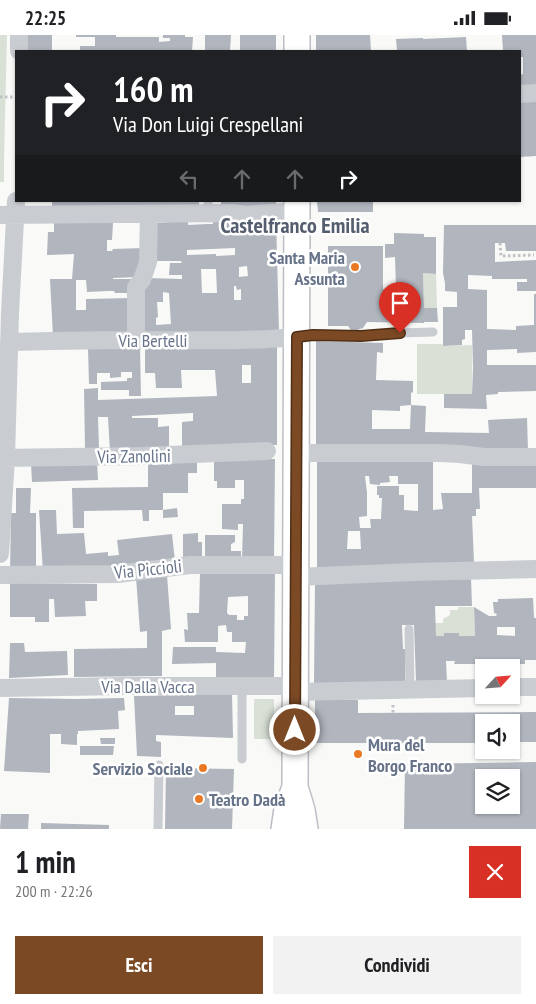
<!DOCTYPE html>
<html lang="it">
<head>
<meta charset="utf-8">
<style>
	body { margin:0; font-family:"PT Sans Narrow",sans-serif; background:#f2f2f2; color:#202124; height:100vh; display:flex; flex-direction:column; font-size:19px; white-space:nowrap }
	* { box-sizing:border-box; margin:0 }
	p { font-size:16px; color:#757577 }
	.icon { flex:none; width:28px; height:28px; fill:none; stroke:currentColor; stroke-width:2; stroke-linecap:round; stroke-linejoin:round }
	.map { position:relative; height:794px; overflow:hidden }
	.drawer { display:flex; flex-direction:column; background:#fff; flex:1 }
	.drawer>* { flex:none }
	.guide { position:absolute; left:15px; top:15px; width:506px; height:152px; border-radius:0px; box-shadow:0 1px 4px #0004; background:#202124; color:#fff; overflow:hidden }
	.needle { width:32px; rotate:64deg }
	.buttons { position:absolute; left:475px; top:624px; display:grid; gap:10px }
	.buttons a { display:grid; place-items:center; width:45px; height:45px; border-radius:0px; background:#fff; box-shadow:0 1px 4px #0004; font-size:25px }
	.pin { position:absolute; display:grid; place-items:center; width:42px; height:42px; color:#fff; margin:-51px -21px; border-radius:50% 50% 50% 0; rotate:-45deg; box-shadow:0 0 5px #0007 }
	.pin .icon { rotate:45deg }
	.me { position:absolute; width:55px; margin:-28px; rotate:0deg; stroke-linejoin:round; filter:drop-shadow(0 0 4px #0008) }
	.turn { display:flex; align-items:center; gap:18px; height:105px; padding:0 15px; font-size:22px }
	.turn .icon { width:65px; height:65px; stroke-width:2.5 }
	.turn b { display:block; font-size:35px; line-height:42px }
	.lanes { display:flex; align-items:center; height:48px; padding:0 15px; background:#0003; justify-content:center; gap:25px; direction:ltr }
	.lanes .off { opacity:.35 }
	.round { display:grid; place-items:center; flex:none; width:52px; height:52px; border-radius:0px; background:#f2f2f2 }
	.summary { display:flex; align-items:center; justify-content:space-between; height:85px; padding:0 15px }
	h1 { font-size:30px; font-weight:700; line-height:38px }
	.primary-button { display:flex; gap:10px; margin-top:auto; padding:10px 15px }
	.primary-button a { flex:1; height:58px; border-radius:0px; background:#7b4924; color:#fff; font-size:20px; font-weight:700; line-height:58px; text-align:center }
	.primary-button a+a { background:#f2f2f2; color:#202124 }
	.status { display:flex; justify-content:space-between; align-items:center; height:35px; padding:0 25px; background:#fff; direction:ltr }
	.status svg { height:14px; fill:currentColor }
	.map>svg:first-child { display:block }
	.green { fill:#d9e1d7 }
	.building { fill:#b0b5be; fill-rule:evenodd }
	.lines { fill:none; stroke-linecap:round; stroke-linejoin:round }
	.secondary-casing { stroke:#bbbfc5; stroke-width:28 }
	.path { stroke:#c0c2c5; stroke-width:3; stroke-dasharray:2.5 2.5; stroke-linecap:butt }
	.service { stroke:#c9ccd0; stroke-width:9 }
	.minor { stroke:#c9ccd0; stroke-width:18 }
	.secondary { stroke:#fff; stroke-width:25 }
	.route-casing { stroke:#502f17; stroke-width:12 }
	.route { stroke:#7b4924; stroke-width:9 }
	.poi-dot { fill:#ea7925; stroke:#fff; stroke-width:2 }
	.labels { text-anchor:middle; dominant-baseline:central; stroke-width:5; stroke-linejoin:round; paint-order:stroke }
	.poi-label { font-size:18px; font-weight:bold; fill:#677389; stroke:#fff; text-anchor:end }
	.street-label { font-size:18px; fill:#677389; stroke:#fff }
	.district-label { font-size:22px; font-weight:bold; fill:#555e6e; stroke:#fff }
</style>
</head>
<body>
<div class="status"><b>22:25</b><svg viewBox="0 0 49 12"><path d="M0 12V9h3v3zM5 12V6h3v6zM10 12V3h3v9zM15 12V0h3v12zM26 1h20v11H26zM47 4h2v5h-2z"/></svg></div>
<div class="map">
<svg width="536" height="794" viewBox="0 0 536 794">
	<rect width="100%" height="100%" fill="#f9f9f7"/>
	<!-- green -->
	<path class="green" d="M0 0H7L4 124V147H0Z
		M423 238 436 239 437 273H424Z
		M417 309H442L443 311 472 310V359H417Z
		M458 572H474L475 601H459V598H444V601H436L435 588H443V584L450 580V575H458Z
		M254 664H274V704H254Z"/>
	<!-- building -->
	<path class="building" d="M24 0H52V16H24Z
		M76 0H116V2H159V7L170 6V3H163V0H185V2H193L192 16H80V11H95V2H76Z
		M205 0H231L230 16H205Z
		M240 0H276V16H240Z
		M316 0H370L371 16H316Z
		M502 0H536V50L520 51V40L523 39V22H520V16H503Z
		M466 2 467 16H397L396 4 423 3V4Z
		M520 64H536V121L520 122Z
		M52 166H199V172H52Z
		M221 166H276V172H221Z
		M317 166H373V177H318Z
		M276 182 279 298 140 300V254H146V243L182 244V240H169L170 228H182L181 226H155L156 188 188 186V190L207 189H213V185ZM235 213V220L216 221V219L187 220V215ZM247 231 248 241 239 242V232ZM201 234H216L217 258H202ZM234 251H236L237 255 241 254V265H234ZM163 257 169 258 171 289 156 290V283L158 282 157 267H163Z
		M54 185 77 187V188H113L112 205H107V216H112L113 214 144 213 140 242 113 243V244H132L133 258H115L114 256H108L87 257 86 245H76V275H86V264L132 263V299L53 302 50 244H72L74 219 47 220 48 197H54Z
		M444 190H536V216H506L505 208H495V227L536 225V256H517V247H527V244H492V241L468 240V254L487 255V294L516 295V291L534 290V259H536V317L517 318V314L487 315V330H536V356L498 357V359L486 360 487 374 444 373V359H472L473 333 472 295H465V304L462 305V310L443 311V272H457V257L445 256V248L443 238Z
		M394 198 424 199V202H436V239L423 238 424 273H437L438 287H424V288L367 287 363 293 357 295H351L348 291H328V211H383V254H396L395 222 385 223V209H394Z
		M316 306 383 308V318L377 317 376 345 413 346V357L411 358V370L426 371 425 397 489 398 488 385 527 383 528 416 316 412ZM411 370 410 394H372V375L400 376V371Z
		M277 310V410H222L182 413V387L193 386V378L132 381V383H158V392L169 391V416L110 417 108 382H98L99 414H85L84 354 98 353V365L217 361 215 335H181L182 353H156L155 338H145V312ZM242 330H251V348H242Z
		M88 313H140L141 361H129V355H101V347L127 346V343H132V337H121V342L110 343V338H97V349H89Z
		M214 424H275L274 525 242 524 243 489H238V495L222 494V469H241V464H244V445H235V453H217V446H214Z
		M317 424 433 425V475L443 474 441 458H472V428H536V453H479L480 474H476V481H472L474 528 317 535ZM365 441H369L370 449 380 450V448L390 447 389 441H398V449H418V476L404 475V460H399V451H377V460H379V463H382L381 484H370L371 493H360L359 482 367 481V458ZM348 496H360L361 514H347Z
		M148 425H197V438H188V458H163V475H149V486H143L142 475 84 476V493H73L72 453 148 452Z
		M97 427 98 445 32 447 31 429Z
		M16 453H31L30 478H36V539H10L11 478H16Z
		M177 473 178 482 163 483V475Z
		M39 475H56L57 499 84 498 86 519 108 517V521L119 520 117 505 172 499 175 526 43 537Z
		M198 498V507H202V526H183V499Z
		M205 500H235V507L231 509V516H241V526H205Z
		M275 535 274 644 216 642V628L172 629 173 612H216V617L245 618 246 607H232V597H227L226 590 218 591V607H185L184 594 188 595 187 578H199L200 537ZM248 561V581H244V585H237V580H229L227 578 228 562Z
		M167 540 171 594 162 596V641L74 642V614L147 613V596L140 597 136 542Z
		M471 543 472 571H435L436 601H444V598H459V601H475L474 572 489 581H496L497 579 494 578 493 567H498V564L533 563 534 583H536V625H525V629H454L455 626H446L447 647H416L414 590H402L403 614H405V649H314L315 547ZM497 592H515V601L497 600Z
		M10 548 97 549V566H85L86 581 55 582 54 564H49V587H35V582H10Z
		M10 608H24L25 617 67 616 68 640 9 643Z
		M232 659 233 703 156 700V706L161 707V722L137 721 134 661ZM175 671H194V680H175Z
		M9 663 77 664 124 663 125 675 118 676 119 694 78 696V699H77V710L61 709V699H50V738L4 736Z
		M315 664 358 665V678L536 677V707H511V688H484V708H315Z
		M100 703H115V709H101Z
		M80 711H114L113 720H80Z
		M536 727V794H404L405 729ZM484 742H511V770H484Z
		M166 733 234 734 232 794H165Z
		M1 779H29L28 794H0Z
		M41 788 109 790V794H41Z"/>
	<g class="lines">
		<defs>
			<path id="secondary" d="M297 16V0
				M297 166 295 752 302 775 305 794
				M284 794 287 774 295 752"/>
		</defs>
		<!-- secondary casing -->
		<use href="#secondary" class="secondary-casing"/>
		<!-- path -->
		<path class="path" d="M0 62H16
			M500 208 501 221 534 220
			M393 670V678"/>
		<!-- service -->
		<path class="service" d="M208 179V166
			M297 302 313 300 361 301 400 298 433 297
			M409 594 410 654
			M242 651V724
			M158 794 159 730"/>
		<!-- minor -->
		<path class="minor" d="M19 16V0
			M520 59 536 58
			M0 180 232 178 246 180 297 176
			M136 305V252L142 245 148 227 149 179
			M9 307C52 306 94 305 136 305 190 305 243 307 297 302
			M296 418H441L460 419 484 422H536
			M0 423 142 421 267 416
			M0 519 6 423 10 278 16 166
			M0 540 117 539 190 530H296
			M296 542 413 537 536 534
			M511 652H536
			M0 653 125 651H295
			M295 657 484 653"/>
		<!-- secondary -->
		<use href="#secondary" class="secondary"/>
	</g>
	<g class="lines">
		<defs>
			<path id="route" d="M295 695 297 302 313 300 361 301 400 298"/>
		</defs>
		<!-- route casing -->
		<use href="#route" class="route-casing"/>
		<!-- route -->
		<use href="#route" class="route"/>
	</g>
	<!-- markers -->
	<g class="poi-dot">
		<circle cx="355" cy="232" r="5"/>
		<circle cx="358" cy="719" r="5"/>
		<circle cx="203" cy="733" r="5"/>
		<circle cx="199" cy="764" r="5"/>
	</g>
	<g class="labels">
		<!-- poi labels -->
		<g class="poi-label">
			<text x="345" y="222">Santa Maria<tspan x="345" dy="21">Assunta</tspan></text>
			<text x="368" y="709" text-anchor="start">Mura del<tspan x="368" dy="21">Borgo Franco</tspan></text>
			<text x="193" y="733">Servizio Sociale</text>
			<text x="209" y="764" text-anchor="start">Teatro Dadà</text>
		</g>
		<!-- street labels -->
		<g class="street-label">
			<text x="153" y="305">Via Bertelli</text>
			<text transform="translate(134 421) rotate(-1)">Via Zanolini</text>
			<text transform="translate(148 534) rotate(-6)">Via Piccioli</text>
			<text x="148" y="651">Via Dalla Vacca</text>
		</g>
		<!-- district labels -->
		<g class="district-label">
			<text x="295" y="190">Castelfranco Emilia</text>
		</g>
	</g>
</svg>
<div class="buttons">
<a><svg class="needle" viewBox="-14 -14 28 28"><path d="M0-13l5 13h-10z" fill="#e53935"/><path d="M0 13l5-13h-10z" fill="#757577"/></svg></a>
<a><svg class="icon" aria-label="sound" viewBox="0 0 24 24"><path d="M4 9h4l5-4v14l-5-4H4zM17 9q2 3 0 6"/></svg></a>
<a><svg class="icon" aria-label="layers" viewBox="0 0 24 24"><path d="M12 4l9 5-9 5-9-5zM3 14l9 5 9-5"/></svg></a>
</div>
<div class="pin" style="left:400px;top:298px;background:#d93025"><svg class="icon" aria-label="arrive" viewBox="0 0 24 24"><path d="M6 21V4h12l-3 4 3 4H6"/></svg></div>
<svg class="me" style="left:295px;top:695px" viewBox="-20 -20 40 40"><circle r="17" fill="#7b4924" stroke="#fff" stroke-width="3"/><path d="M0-11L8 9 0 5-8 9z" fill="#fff"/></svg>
<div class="guide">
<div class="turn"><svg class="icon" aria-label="right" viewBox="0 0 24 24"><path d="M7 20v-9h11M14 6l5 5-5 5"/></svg><div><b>160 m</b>Via Don Luigi Crespellani</div></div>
<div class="lanes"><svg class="icon off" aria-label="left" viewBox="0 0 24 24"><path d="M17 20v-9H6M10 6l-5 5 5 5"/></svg><svg class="icon off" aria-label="ahead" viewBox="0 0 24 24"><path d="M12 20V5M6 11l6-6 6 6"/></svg><svg class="icon off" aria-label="ahead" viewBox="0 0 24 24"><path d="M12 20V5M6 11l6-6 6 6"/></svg><svg class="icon" aria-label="right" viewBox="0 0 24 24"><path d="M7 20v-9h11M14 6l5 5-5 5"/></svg></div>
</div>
</div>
<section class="drawer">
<div class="summary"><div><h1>1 min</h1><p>200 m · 22:26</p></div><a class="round" style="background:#d93025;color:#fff"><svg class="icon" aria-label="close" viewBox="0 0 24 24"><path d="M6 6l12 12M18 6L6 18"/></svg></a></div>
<div class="primary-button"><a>Esci</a><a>Condividi</a></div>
</section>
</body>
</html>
